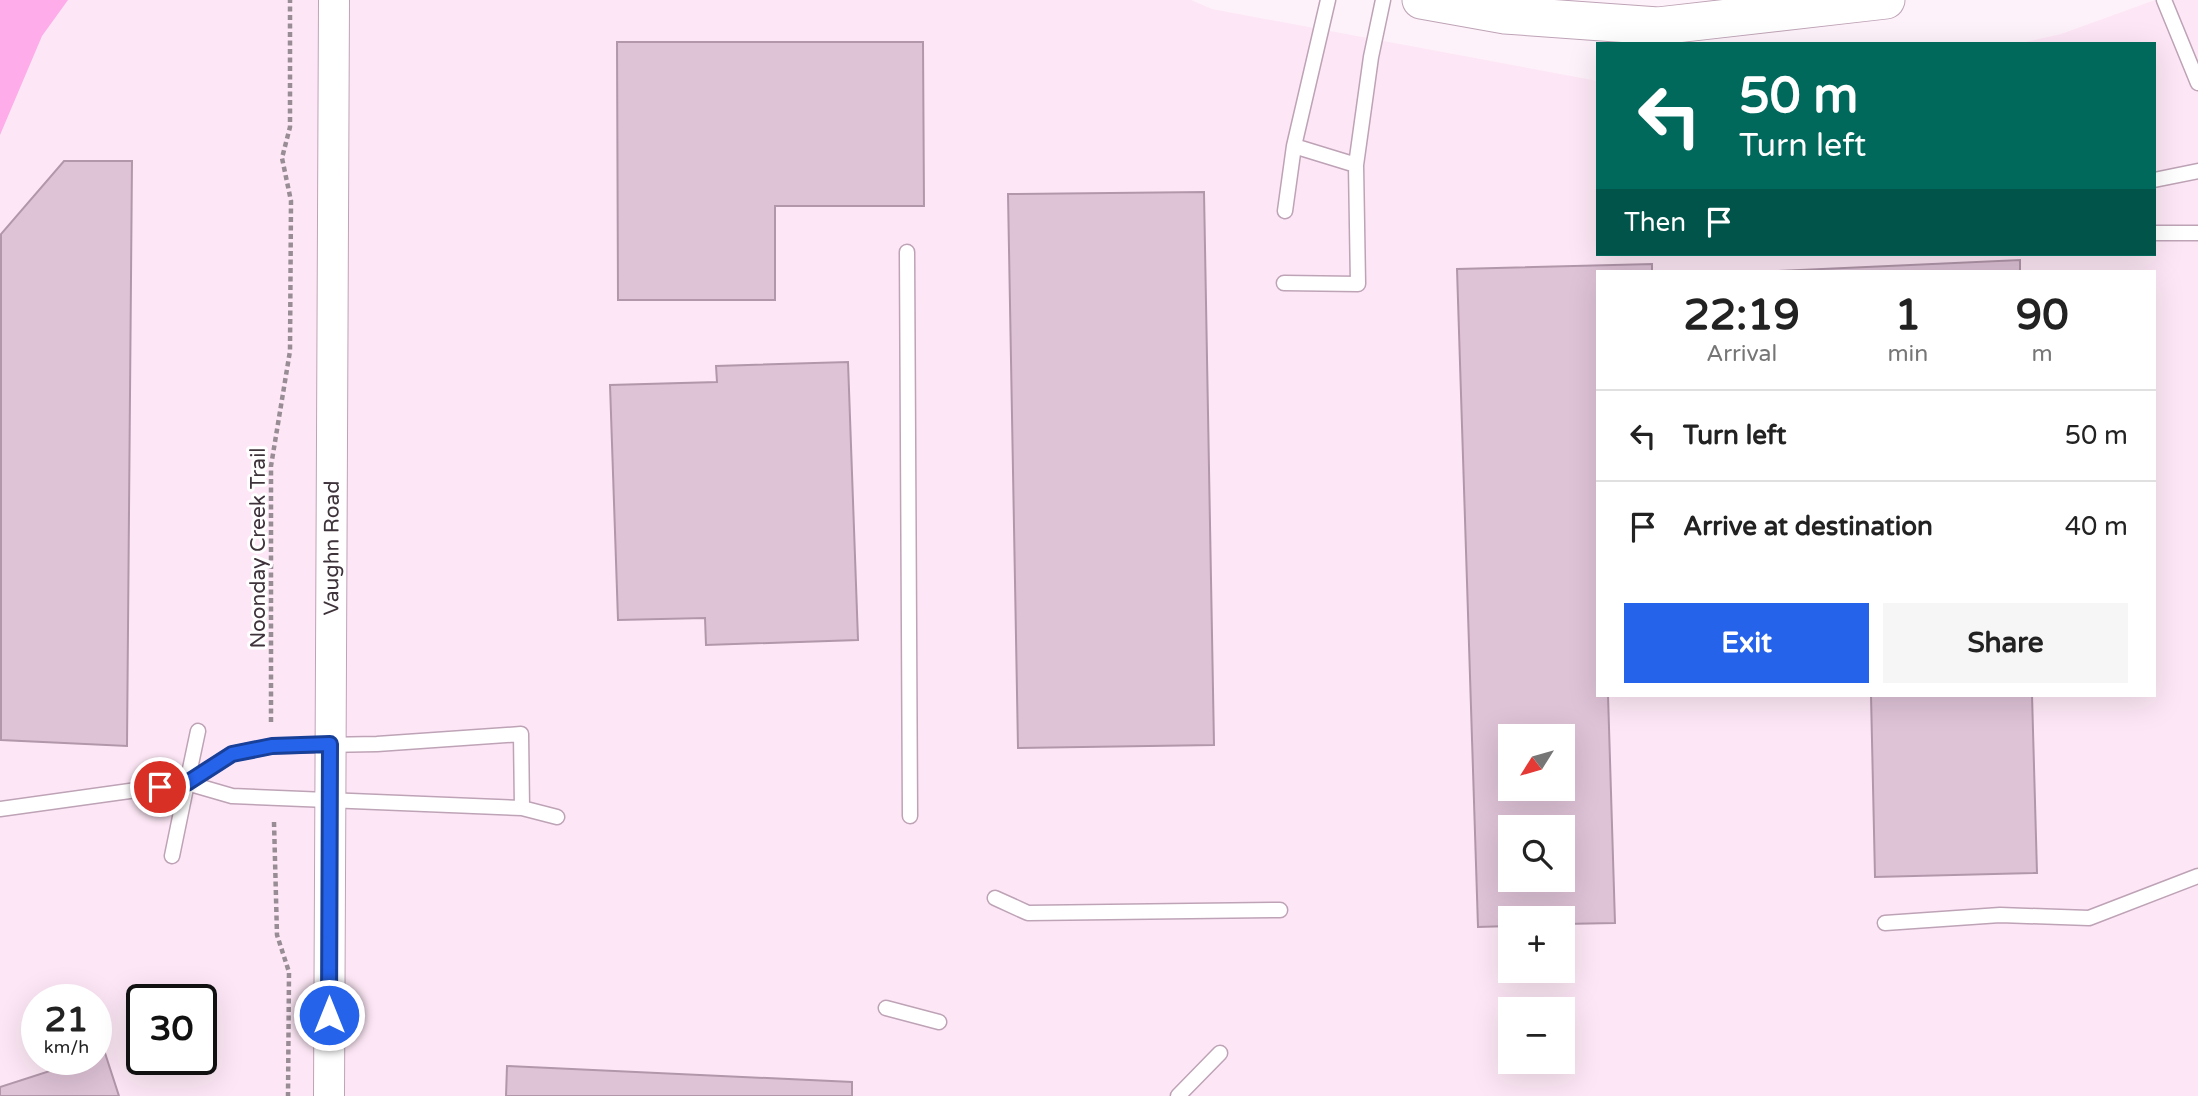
<!DOCTYPE html>
<html lang="en">
<head>
<meta charset="utf-8">
<style>
	body { margin:0; font-family:"Varela Round",sans-serif; background:#f6f6f6; color:#222; height:100vh; display:flex; flex-direction:column; font-size:26px; white-space:nowrap }
	* { box-sizing:border-box; margin:0 }
	p { font-size:23px; color:#767676 }
	.icon { flex:none; width:38px; height:38px; fill:none; stroke:currentColor; stroke-width:2; stroke-linecap:round; stroke-linejoin:round }
	.map { position:relative; flex:1; overflow:hidden }
	.details { position:absolute; left:1596px; top:270px; width:560px; height:427px; display:flex; flex-direction:column; background:#fff; border-radius:0px; box-shadow:0 7px 28px #0002 }
	.details>* { flex:none }
	.banner { position:absolute; left:1596px; top:42px; width:560px; height:214px; border-radius:0px; box-shadow:0 7px 28px #0002; background:#00695c; color:#fff; overflow:hidden }
	.needle { width:46px; rotate:233deg }
	.tools { position:absolute; left:1498px; top:724px; display:grid; gap:14px }
	.tools a { display:grid; place-items:center; width:77px; height:77px; border-radius:0px; background:#fff; box-shadow:0 7px 28px #0002; font-size:35px }
	.speed { position:absolute; left:21px; top:984px; display:flex; gap:14px; font-size:35px; font-weight:700; text-align:center }
	.speed>* { display:grid; place-content:center; width:91px; height:91px; border-radius:50%; background:#fff; box-shadow:0 7px 28px #0002; line-height:1 }
	.speed small { font-size:18px; font-weight:400 }
	.speed .limit { border:4px solid #111; border-radius:10px; background:#fff; color:#111 }
	.pin { position:absolute; display:grid; place-items:center; width:60px; height:60px; color:#fff; margin:-30px; border:4px solid #fff; border-radius:50%; box-shadow:0 2px 7px #0007 }
	.me { position:absolute; width:77px; margin:-38px; rotate:0deg; stroke-linejoin:round; filter:drop-shadow(0 0 5px #0008) }
	.turn { display:flex; align-items:center; gap:24px; height:147px; padding:0 28px; font-size:32px }
	.turn .icon { width:91px; height:91px; stroke-width:2.5 }
	.turn b { display:block; font-size:49px; line-height:60px }
	.then { display:flex; align-items:center; height:66px; padding:0 28px; background:#0003; gap:14px; font-size:26px }
	.eta { display:flex; justify-content:space-evenly; align-items:center; height:119px; text-align:center }
	.eta b { font-size:42px; font-weight:700; line-height:49px }
	.action { display:flex; gap:14px; margin-top:auto; padding:14px 28px }
	.action a { flex:1; height:80px; border-radius:0px; background:#2563eb; color:#fff; font-size:28px; font-weight:700; line-height:80px; text-align:center }
	.action a+a { background:#f6f6f6; color:#222 }
	ul { padding:0; list-style:none }
	li { display:flex; align-items:center; gap:21px; height:91px; padding:0 28px; border-top:2px solid #e0e0e0 }
	li div { flex:1 }
	li b { display:block; font-size:26px }
	li em { font-style:normal }
	.map>svg:first-child { display:block }
	.built { fill:#fde7f6; fill-rule:evenodd }
	.water { fill:#feacea }
	.building { fill:#dec2d6; stroke:#b297aa; stroke-width:2; fill-rule:evenodd }
	.lines { fill:none; stroke-linecap:round; stroke-linejoin:round }
	.service-casing { stroke:#bea3b6; stroke-width:17 }
	.minor-casing { stroke:#bea3b6; stroke-width:32 }
	.tertiary-casing { stroke:#bea3b6; stroke-width:39 }
	.path { stroke:#998d95; stroke-width:4.5; stroke-dasharray:5 3.5; stroke-linecap:butt }
	.service { stroke:#fff; stroke-width:14 }
	.minor { stroke:#fff; stroke-width:30 }
	.tertiary { stroke:#fff; stroke-width:37 }
	.route-casing { stroke:#184099; stroke-width:18 }
	.route { stroke:#2563eb; stroke-width:12 }
	.labels { text-anchor:middle; dominant-baseline:central; stroke-width:6; stroke-linejoin:round; paint-order:stroke }
	.street-label { font-size:21px; fill:#3f333b; stroke:#fff }
</style>
</head>
<body>
<div class="map">
<svg width="2198" height="1096" viewBox="0 0 2198 1096">
	<rect width="100%" height="100%" fill="#fef2fa"/>
	<!-- built -->
	<path class="built" d="M0 0H1191L1212 9 1598 81V254H2154V44H2016L2061 34 2155 0H2198V1096H0ZM1598 271H2154V695H1598ZM1510 737H1563V789H1510ZM1510 828H1563V880H1510ZM1510 919H1563V971H1510ZM37 999H96V1059H37ZM142 999H201V1059H142ZM1510 1010H1563V1062H1510Z"/>
	<!-- water -->
	<path class="water" d="M0 0H68L42 36 0 135Z"/>
	<!-- building -->
	<path class="building" d="M617 42H923L924 206H775V300H618Z
		M64 161H132L127 746 1 740V234Z
		M1204 192 1214 745 1018 748 1008 194Z
		M2020 260V271H1776Z
		M1652 264V271H1598V695H1608L1615 923 1563 924V919H1510V926L1478 927 1457 269ZM1510 737H1563V789H1510ZM1510 828H1563V880H1510Z
		M848 362 858 640 706 645 705 618 618 620 610 385 717 382 716 366Z
		M1871 695H2032L2037 873 1875 877Z
		M105 1053 119 1096H0V1087L87 1059H96V1056Z
		M507 1066 852 1082V1096H506Z"/>
	<g class="lines">
		<defs>
			<path id="service" d="M2164 0 2198 83
				M1294 146 1356 165
				M2154 180 2198 171
				M1285 211 1294 146 1328 0
				M2154 233H2198
				M907 252 910 816
				M1284 283 1358 284 1356 165 1371 57 1383 0
				M187 783 232 754 272 746 377 744 521 734 522 808
				M187 783 232 796 522 808 557 817
				M187 783 198 731
				M0 809 187 783 172 856
				M995 898 1028 913 1280 910
				M1885 923 2000 915 2089 918 2198 876
				M886 1008 939 1022
				M1178 1096 1220 1053"/>
			<g id="minor">
				<path id="s1" d="M329 1096 334 0"/>
			</g>
			<path id="tertiary" d="M1421 0 1505 15 1658 26 1886 0"/>
		</defs>
		<!-- service casing -->
		<use href="#service" class="service-casing"/>
		<!-- minor casing -->
		<use href="#minor" class="minor-casing"/>
		<!-- tertiary casing -->
		<use href="#tertiary" class="tertiary-casing"/>
		<!-- path -->
		<path class="path" d="M271 722V466L290 351 291 201 282 158 290 127V0
			M274 822 277 935 289 972 288 1096"/>
		<!-- service -->
		<use href="#service" class="service"/>
		<!-- minor -->
		<use href="#minor" class="minor"/>
		<!-- tertiary -->
		<use href="#tertiary" class="tertiary"/>
	</g>
	<g class="lines">
		<defs>
			<path id="route" d="M160 787 187 783 232 754 272 746 330 744 329 1015"/>
		</defs>
		<!-- route casing -->
		<use href="#route" class="route-casing"/>
		<!-- route -->
		<use href="#route" class="route"/>
	</g>
	<g class="labels">
		<!-- street labels -->
		<g class="street-label">
			<text transform="translate(258 548) rotate(-90)">Noonday Creek Trail</text>
			<text stroke="none"><textPath href="#s1" startOffset="548">Vaughn Road</textPath></text>
		</g>
	</g>
</svg>
<div class="tools">
<a><svg class="needle" viewBox="-14 -14 28 28"><path d="M0-13l5 13h-10z" fill="#e53935"/><path d="M0 13l5-13h-10z" fill="#767676"/></svg></a>
<a><svg class="icon" aria-label="search" viewBox="0 0 24 24"><circle cx="10" cy="10" r="6"/><path d="M15 15l6 6"/></svg></a>
<a>+</a>
<a>−</a>
</div>
<div class="speed"><div>21<small>km/h</small></div><div class="limit">30</div></div>
<div class="pin" style="left:160px;top:787px;background:#d93025"><svg class="icon" aria-label="arrive" viewBox="0 0 24 24"><path d="M6 21V4h12l-3 4 3 4H6"/></svg></div>
<svg class="me" style="left:329px;top:1015px" viewBox="-20 -20 40 40"><circle r="17" fill="#2563eb" stroke="#fff" stroke-width="3"/><path d="M0-11L8 9 0 5-8 9z" fill="#fff"/></svg>
<div class="banner">
<div class="turn"><svg class="icon" aria-label="left" viewBox="0 0 24 24"><path d="M17 20v-9H6M10 6l-5 5 5 5"/></svg><div><b>50 m</b>Turn left</div></div>
<div class="then">Then<svg class="icon" aria-label="arrive" viewBox="0 0 24 24"><path d="M6 21V4h12l-3 4 3 4H6"/></svg></div>
</div>
<section class="details">
<div class="eta">
<div><b>22:19</b><p>Arrival</p></div>
<div><b>1</b><p>min</p></div>
<div><b>90</b><p>m</p></div>
</div>
<ul>
<li><svg class="icon" aria-label="left" viewBox="0 0 24 24"><path d="M17 20v-9H6M10 6l-5 5 5 5"/></svg><div><b>Turn left</b></div><em>50 m</em></li>
<li><svg class="icon" aria-label="arrive" viewBox="0 0 24 24"><path d="M6 21V4h12l-3 4 3 4H6"/></svg><div><b>Arrive at destination</b></div><em>40 m</em></li>
</ul>
<div class="action"><a>Exit</a><a>Share</a></div>
</section>
</div>
</body>
</html>
